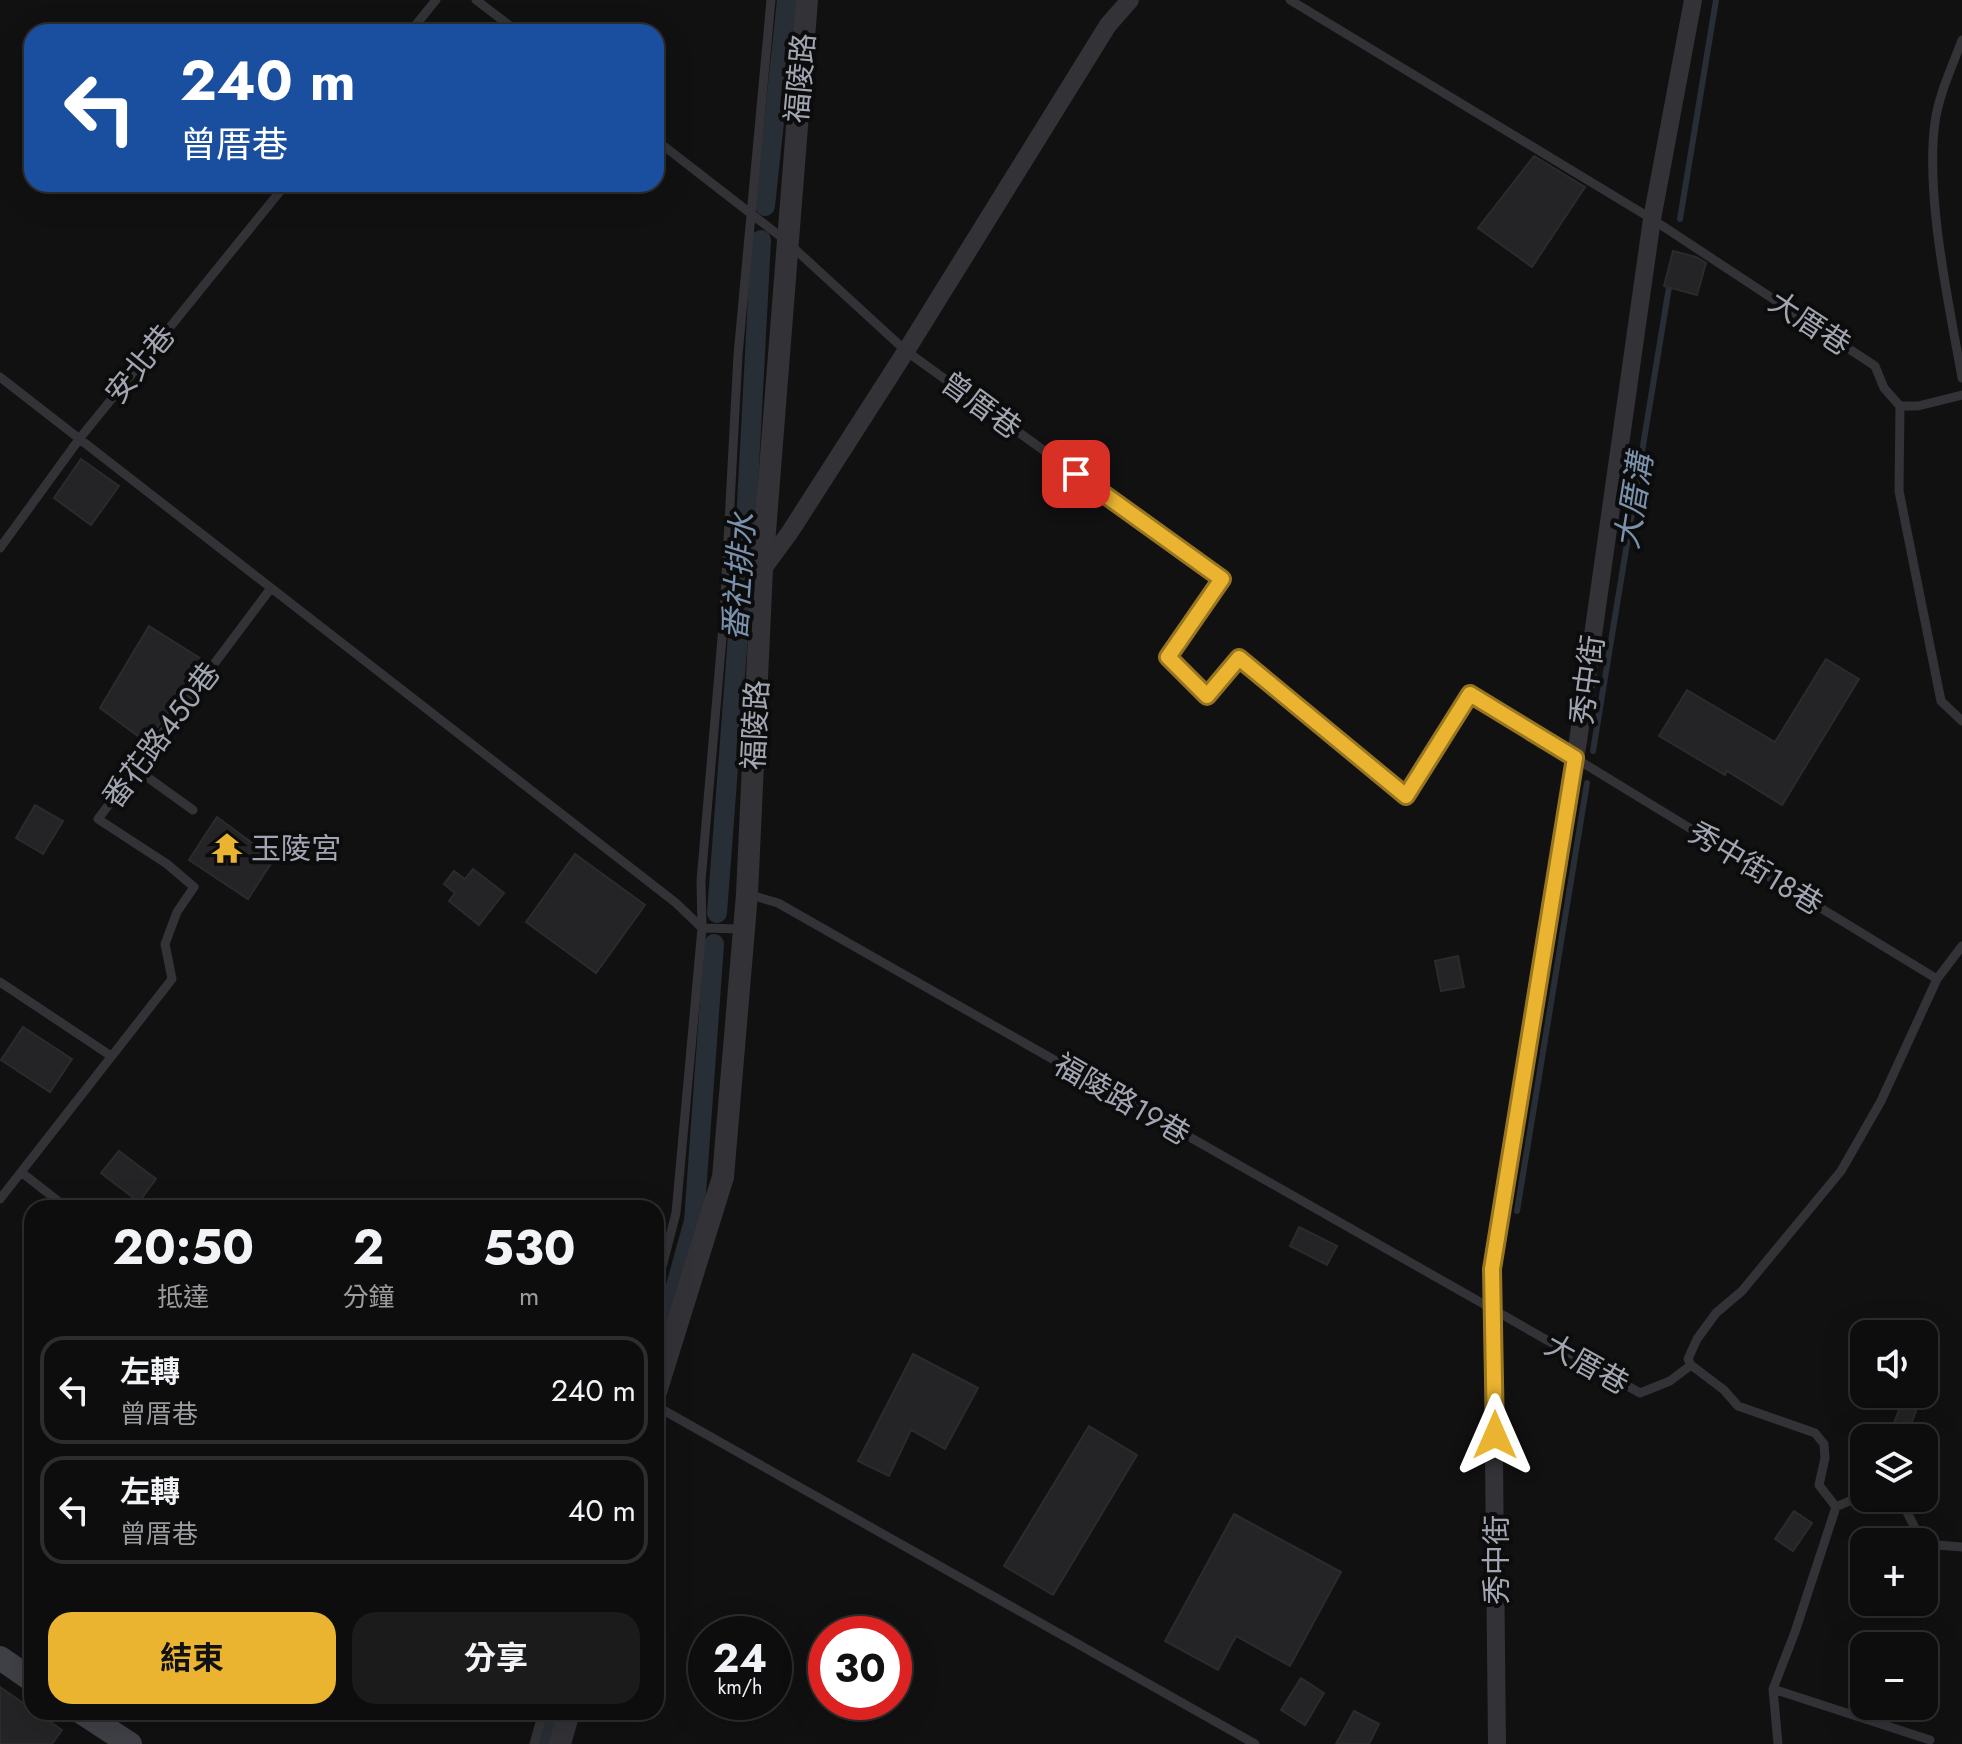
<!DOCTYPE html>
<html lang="zh-TW">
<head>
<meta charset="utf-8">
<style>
	body { margin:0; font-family:Jost,"Noto Sans TC",sans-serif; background:#1b1b1c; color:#f1f3f6; height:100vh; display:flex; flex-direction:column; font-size:30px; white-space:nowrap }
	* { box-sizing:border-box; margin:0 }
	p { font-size:26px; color:#9a9c9e }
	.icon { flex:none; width:44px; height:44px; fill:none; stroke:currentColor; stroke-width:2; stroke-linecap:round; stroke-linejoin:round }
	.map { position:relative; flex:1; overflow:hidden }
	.panel { position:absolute; left:24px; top:1200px; width:640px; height:520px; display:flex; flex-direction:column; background:#0d0d0e; border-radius:24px; box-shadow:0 8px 32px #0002,0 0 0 2px #2d2d2e }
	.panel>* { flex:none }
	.hud { position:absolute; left:24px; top:24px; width:640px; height:168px; border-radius:24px; box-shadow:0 8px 32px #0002,0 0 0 2px #2d2d2e; background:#1a4fa0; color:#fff; overflow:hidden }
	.tools { position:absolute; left:1850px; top:1320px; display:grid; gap:16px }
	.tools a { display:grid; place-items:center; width:88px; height:88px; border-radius:16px; background:#0d0d0e; box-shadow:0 8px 32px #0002,0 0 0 2px #2d2d2e; font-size:40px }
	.speed { position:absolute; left:688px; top:1616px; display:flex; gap:16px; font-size:40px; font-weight:700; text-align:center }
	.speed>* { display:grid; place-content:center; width:104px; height:104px; border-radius:50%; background:#0d0d0e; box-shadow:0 8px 32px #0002,0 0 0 2px #2d2d2e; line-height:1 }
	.speed small { font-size:20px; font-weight:400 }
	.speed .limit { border:12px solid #d22; background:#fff; color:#111 }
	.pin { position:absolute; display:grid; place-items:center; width:68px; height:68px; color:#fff; margin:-34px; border-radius:16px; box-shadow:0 4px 12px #0006 }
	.me { position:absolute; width:88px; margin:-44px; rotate:0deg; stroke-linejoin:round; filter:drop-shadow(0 0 6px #0008) }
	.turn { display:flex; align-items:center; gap:28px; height:168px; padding:0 24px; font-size:36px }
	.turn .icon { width:104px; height:104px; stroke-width:2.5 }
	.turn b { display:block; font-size:56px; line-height:68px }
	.eta { display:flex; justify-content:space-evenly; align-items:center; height:136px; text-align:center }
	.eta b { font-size:48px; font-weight:700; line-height:56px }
	.button { display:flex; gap:16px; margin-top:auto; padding:16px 24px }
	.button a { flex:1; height:92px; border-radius:24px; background:#eab431; color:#111; font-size:32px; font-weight:700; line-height:92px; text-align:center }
	.button a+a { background:#1b1b1c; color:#f1f3f6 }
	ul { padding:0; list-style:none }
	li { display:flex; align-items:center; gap:24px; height:108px; margin:0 16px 12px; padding:0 8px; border:4px solid #2d2d2e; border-radius:24px }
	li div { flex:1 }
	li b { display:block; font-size:30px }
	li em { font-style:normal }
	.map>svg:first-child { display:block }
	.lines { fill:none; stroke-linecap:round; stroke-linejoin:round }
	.stream { stroke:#282e35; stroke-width:6 }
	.canal { stroke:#282e35; stroke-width:20 }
	.building { fill:#242426; stroke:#2b2b2e; stroke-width:2 }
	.service { stroke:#323237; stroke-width:9 }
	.minor { stroke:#323237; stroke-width:18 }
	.tertiary { stroke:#323237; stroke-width:22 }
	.secondary { stroke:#404147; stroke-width:24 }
	.route-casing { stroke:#987520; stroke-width:20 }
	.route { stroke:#eab431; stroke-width:14 }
	.labels { text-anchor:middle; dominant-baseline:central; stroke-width:8; stroke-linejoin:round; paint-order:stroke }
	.street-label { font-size:30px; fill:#a2a6b2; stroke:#0c0c0d }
	.poi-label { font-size:30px; fill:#a2a6b2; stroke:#0c0c0d; text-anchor:start }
	.water-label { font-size:32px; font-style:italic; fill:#7a92ad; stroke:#0c0c0d }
</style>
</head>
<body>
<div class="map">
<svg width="1962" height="1744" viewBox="0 0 1962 1744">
	<rect width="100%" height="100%" fill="#111112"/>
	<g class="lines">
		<!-- stream -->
		<path class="stream" d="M1680 219 1716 0
			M1593 751 1670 281
			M1517 1211 1587 783"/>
		<!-- canal -->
		<path class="canal" d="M765 206 787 0
			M717 913 745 543 761 240
			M657 1354 694 1221 714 944
			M548 1744 557 1712"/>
	</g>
	<!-- building -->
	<path class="building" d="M1534 156 1585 187 1532 267 1478 228Z
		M1673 251 1696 257 1706 263 1697 295 1664 286Z
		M81 459 119 486 91 525 54 498Z
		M149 626 206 662 146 742 100 708Z
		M1826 659 1859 679 1782 805 1727 771 1725 775 1659 736 1687 690 1775 742Z
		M35 805 63 821 43 854 16 838Z
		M217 817 274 859 248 899 189 860Z
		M575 854 645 905 596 973 526 922Z
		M473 869 504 893 479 925 449 901 455 893 444 884 454 871 465 879Z
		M1458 956 1464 987 1441 991 1435 961Z
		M23 1027 72 1059 50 1092 1 1060Z
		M119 1151 156 1179 139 1202 101 1173Z
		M1299 1227 1337 1246 1327 1265 1290 1246Z
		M913 1354 978 1388 945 1449 911 1430 889 1476 858 1461Z
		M1905 1395 1920 1400 1906 1438H1888Z
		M1089 1426 1137 1455 1053 1595 1004 1566Z
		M1794 1511 1812 1523 1793 1551 1775 1539Z
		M1234 1514 1341 1572 1290 1666 1236 1636 1218 1670 1165 1641Z
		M1301 1678 1324 1693 1305 1725 1281 1710Z
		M0 1687 62 1730 52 1744H0Z
		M1354 1711 1379 1724 1369 1744H1336Z"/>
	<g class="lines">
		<!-- service -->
		<path class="service" d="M476 0 518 32
			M1290 0 1652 219 1875 366 1884 388 1900 406H1918L1962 395
			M410 32 436 0
			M1962 40C1952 67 1939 94 1935 122 1925 196 1949 304 1962 378
			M656 140 785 240 906 351 1222 579 1168 657 1207 696 1239 658 1406 796 1470 694 1937 979
			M0 377 676 903 702 928 742 929
			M1900 406 1899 491 1941 701 1962 721
			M0 548 80 438 286 184
			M136 769 193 810
			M747 894 778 903 1640 1393 1670 1381 1691 1365 1724 1390 1738 1406 1815 1433 1824 1444 1825 1458 1819 1485 1836 1507 1854 1499 1905 1508 1922 1542
			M0 982 111 1056
			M21 1172 67 1208
			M0 1199 172 979 165 944 177 912 194 887 167 864 98 819 271 588
			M656 1290 676 1213 702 928 701 881 724 615 738 355 771 0
			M1691 1365 1688 1359 1697 1339 1716 1313 1742 1291 1841 1171 1881 1101 1937 979 1962 946
			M656 1406 1255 1744
			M1924 1544 1962 1547
			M1773 1689 1930 1740
			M534 1744 543 1712
			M1778 1744 1773 1689 1795 1632 1836 1507"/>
		<!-- minor -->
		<path class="minor" d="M762 570 790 532 906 351 1108 25 1130 0
			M1497 1744 1492 1269 1578 741 1652 219 1693 0"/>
		<!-- tertiary -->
		<path class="tertiary" d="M656 1392 723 1177 747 894 762 570 807 0
			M560 1744 569 1712"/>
		<!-- secondary -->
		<path class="secondary" d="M0 1658 32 1680
			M81 1712 130 1744"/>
	</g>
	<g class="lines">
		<defs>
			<path id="route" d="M1076 474 1222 579 1168 657 1207 696 1239 658 1406 796 1470 694 1575 758 1492 1269 1495 1435"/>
		</defs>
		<!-- route casing -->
		<use href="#route" class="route-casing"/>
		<!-- route -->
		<use href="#route" class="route"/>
	</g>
	<!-- icons -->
	<defs>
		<symbol id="temple-bare" viewBox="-9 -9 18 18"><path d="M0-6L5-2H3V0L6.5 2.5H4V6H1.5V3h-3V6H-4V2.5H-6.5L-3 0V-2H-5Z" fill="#eab431" stroke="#0c0c0d" stroke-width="2.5" paint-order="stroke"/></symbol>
	</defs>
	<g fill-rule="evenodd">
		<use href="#temple-bare" x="205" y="826" width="44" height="44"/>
	</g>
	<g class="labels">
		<!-- street labels -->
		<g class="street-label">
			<text transform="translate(800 78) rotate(-85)">福陵路</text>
			<text transform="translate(1810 323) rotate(33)">大厝巷</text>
			<text transform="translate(140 364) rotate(-51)">安北巷</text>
			<text transform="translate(981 405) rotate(36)">曾厝巷</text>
			<text transform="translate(1587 680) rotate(-82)">秀中街</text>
			<text transform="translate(755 725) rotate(-87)">福陵路</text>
			<text transform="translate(161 735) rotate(-53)">番花路450巷</text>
			<text transform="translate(1756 868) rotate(31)">秀中街18巷</text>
			<text transform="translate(1122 1099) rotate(30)">福陵路19巷</text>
			<text transform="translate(1587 1364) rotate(29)">大厝巷</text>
			<text transform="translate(1496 1560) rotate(-90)">秀中街</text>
		</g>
		<!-- poi labels -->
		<g class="poi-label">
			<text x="251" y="848">玉陵宮</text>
		</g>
		<!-- water labels -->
		<g class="water-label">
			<text transform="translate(1634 501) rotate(-81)">大厝溝</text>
			<text transform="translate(739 577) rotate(-86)">番社排水</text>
		</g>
	</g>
</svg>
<div class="tools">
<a><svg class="icon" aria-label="sound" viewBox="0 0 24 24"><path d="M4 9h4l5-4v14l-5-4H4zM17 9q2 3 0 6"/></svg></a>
<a><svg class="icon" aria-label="layers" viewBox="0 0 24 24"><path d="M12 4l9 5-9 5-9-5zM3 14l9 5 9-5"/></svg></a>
<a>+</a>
<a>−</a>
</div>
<div class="speed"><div>24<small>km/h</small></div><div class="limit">30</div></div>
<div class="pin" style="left:1076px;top:474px;background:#d93025"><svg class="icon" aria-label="arrive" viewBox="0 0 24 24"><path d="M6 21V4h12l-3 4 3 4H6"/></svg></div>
<svg class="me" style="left:1495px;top:1435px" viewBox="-20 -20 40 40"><path d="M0-17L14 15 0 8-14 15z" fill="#eab431" stroke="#fff" stroke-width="4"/></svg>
<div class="hud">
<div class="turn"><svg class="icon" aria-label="left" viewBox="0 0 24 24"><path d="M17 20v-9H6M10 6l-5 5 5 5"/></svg><div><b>240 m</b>曾厝巷</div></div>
</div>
<section class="panel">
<div class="eta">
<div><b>20:50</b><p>抵達</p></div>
<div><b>2</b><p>分鐘</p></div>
<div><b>530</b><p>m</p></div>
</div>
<ul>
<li><svg class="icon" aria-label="left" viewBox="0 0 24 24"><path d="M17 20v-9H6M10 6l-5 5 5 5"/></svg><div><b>左轉</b><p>曾厝巷</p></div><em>240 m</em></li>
<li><svg class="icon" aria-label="left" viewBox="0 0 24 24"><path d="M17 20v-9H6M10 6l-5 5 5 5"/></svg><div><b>左轉</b><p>曾厝巷</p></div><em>40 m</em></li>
</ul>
<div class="button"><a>結束</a><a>分享</a></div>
</section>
</div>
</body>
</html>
